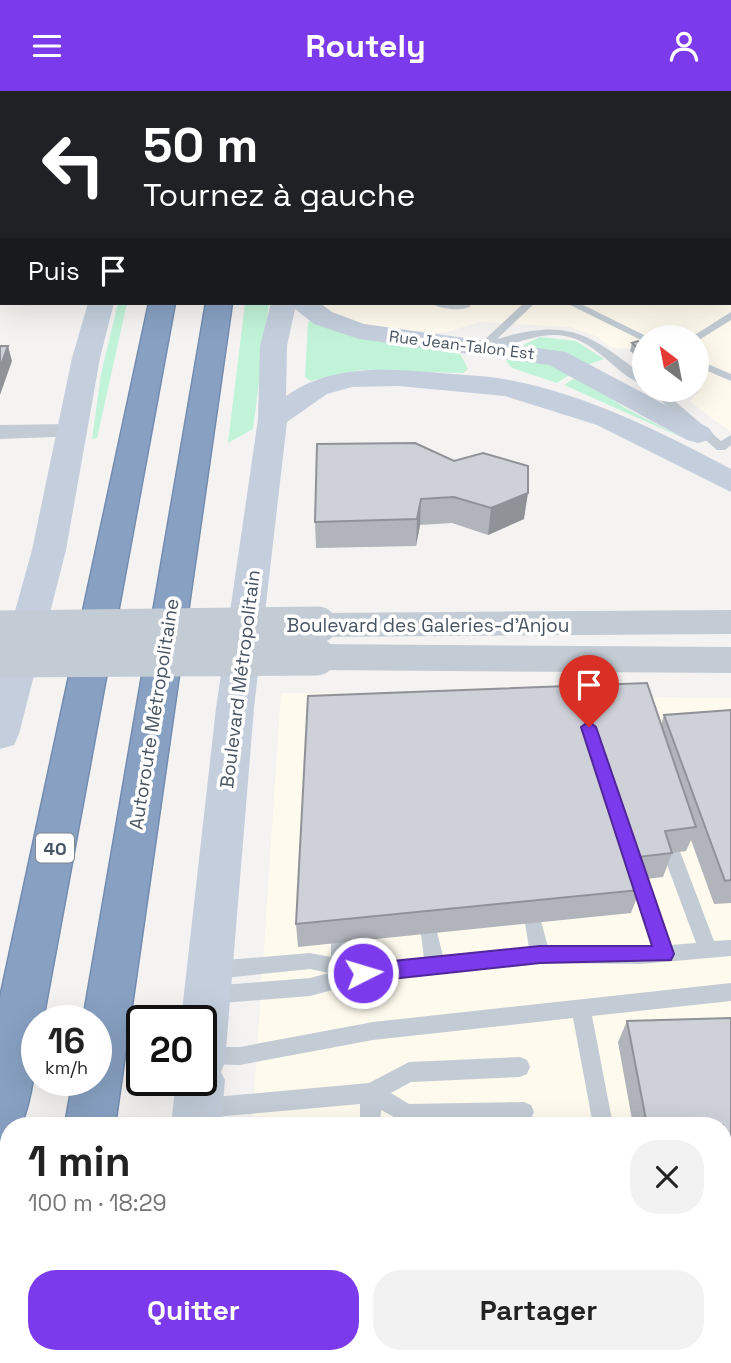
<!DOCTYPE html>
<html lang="fr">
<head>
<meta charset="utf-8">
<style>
	body { margin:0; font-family:"Space Grotesk",sans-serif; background:#f2f2f2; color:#222; height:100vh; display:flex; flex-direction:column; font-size:26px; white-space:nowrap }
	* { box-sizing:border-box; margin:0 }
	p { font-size:23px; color:#767676 }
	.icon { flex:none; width:38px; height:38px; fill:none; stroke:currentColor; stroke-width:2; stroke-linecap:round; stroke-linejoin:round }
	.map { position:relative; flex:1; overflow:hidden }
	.details { position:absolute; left:0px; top:1026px; width:732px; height:247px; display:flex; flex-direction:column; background:#fff; border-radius:28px 28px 0 0; box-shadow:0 7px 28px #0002 }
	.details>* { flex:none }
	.top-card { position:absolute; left:0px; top:0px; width:732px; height:214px; box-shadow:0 7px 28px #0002; background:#202124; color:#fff; overflow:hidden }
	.needle { width:46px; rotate:328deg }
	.buttons { position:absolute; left:632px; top:234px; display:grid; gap:14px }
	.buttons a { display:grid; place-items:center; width:77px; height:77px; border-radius:50%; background:#fff; box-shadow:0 7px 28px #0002; font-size:35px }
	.speed { position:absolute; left:21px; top:914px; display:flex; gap:14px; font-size:35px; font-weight:700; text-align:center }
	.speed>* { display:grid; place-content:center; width:91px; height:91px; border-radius:50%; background:#fff; box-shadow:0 7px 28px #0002; line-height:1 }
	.speed small { font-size:18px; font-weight:400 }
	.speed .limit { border:4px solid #111; border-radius:10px; background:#fff; color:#111 }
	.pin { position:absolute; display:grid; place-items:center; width:60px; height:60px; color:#fff; margin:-72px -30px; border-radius:50% 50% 50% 0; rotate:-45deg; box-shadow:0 0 7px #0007 }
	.pin .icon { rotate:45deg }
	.me { position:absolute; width:77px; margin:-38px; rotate:85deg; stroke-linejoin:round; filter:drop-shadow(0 0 5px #0008) }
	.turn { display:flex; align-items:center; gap:24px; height:147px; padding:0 28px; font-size:32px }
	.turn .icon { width:91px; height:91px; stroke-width:2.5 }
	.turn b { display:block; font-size:49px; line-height:60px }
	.then { display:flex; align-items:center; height:66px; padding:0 28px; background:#0003; gap:14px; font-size:26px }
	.round { display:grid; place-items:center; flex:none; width:74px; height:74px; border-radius:28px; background:#f2f2f2 }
	.head { display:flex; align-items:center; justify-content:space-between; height:119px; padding:0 28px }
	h1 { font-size:42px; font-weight:800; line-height:52px }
	.primary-button { display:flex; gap:14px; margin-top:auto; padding:14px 28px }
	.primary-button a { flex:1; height:80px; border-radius:28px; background:#7c3aed; color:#fff; font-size:28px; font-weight:800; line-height:80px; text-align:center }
	.primary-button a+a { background:#f2f2f2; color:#222 }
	header { display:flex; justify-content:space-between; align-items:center; height:91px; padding:0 28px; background:#7c3aed; color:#fff; font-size:32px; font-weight:800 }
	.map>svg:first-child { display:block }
	.commercial { fill:#fefaed }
	.green { fill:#c0f3d7 }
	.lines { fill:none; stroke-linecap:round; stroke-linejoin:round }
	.motorway-casing { stroke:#738cb0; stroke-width:3 }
	.service { fill:#c3ccd4; fill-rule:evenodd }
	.minor { fill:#c3ccd4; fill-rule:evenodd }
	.tertiary { fill:#c3ccd4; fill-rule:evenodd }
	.secondary { fill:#c4cedc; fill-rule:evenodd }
	.motorway { fill:#88a1c3; fill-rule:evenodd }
	.tertiary-bridge { stroke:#c3ccd4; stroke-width:37 }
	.wall { fill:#b1b4ba }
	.shaded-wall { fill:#909297 }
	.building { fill:#ced1d8; stroke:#909297; stroke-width:2 }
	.route { fill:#7c3aed; stroke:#51269a; stroke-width:2 }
	.labels { text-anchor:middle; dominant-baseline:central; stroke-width:7; stroke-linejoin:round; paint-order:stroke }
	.far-street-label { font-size:16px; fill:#485462; stroke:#fff }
	.shield { fill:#fff; stroke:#7f8791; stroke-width:2 }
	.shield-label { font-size:18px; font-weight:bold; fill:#485462 }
	.street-label { font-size:19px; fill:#485462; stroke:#fff }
</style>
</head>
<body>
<header><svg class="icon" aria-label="menu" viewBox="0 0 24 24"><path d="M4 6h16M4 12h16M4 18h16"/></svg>Routely<svg class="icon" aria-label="person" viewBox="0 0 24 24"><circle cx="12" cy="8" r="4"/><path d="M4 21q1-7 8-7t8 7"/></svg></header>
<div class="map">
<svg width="731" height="1272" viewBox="0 0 731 1272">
	<rect width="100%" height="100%" fill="#f5f3f2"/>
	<!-- commercial -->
	<path class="commercial" d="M360 0H731V341L689 310 700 300 697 298 696 247H644V270L629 258 612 257 596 245 570 236 480 231 447 241 401 242 340 227 319 213 730 212V2H358Z
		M281 602 731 607V1272H241V1264H723V1034H252Z"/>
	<!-- green -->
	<path class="green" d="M118 212H127L97 347 92 348 101 283Z
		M245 212H269L253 338 228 352Z
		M311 230 346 243 460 262 468 278 463 282 360 279 310 290 305 286 308 231Z
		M540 246 576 250 604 268 584 275 523 254Z
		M510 267 536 268 572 282 557 292 512 277 506 270Z
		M578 285 625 317 683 347 564 294Z"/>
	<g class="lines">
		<defs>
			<path id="motorway" d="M166 0H186L187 2H167Z
				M206 0H226V2H206Z
				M246 0H266L245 2Z
				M279 0H299L278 2Z
				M149 212H175L43 929H37C37 963 34 1002 21 1034H9V1045L0 1049V907Z
				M206 212H232L115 1034H65L73 989H96V929H83Z
				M26 1264H84L82 1272H24Z"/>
		</defs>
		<!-- motorway casing -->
		<use href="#motorway" class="motorway-casing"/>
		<!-- service -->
		<path class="service" d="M355 0H364L365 2H356Z
			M426 0H434V2H426Z
			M458 0H469L471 2H459Z
			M522 0H533L535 2H523Z
			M669 0H680L682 2H670Z
			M730 17H731V21H730Z
			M730 77H731V83H730Z
			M730 89 731 90V96L730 95Z
			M431 212H465L471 215C462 221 439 218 431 212Z
			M524 212H535L497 248C569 227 588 242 644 285V294C613 283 595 245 555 244 530 243 500 261 480 258L478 256 482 251Z
			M566 212H579L650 247 641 249Z
			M731 221V229L699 249 690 247Z
			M696 268 731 283V290L696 275Z
			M649 299H662L721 350 731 344V354L725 359H717Z
			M672 756 678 758 681 763 714 850 731 849V865L641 873 540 872 363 891 310 905 210 913 203 910 200 904 203 898 210 895 310 887 329 882 310 878 214 888 207 885 205 879 207 873 214 870 310 862 331 866V852L334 846 340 844 346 846 350 870 363 873 424 867 421 843 424 837 430 835 436 837 443 865 529 857 525 832 528 826 534 824 540 826 548 856H652L624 769 627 764 633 762 639 764 642 769 670 854 696 852 663 763 666 758Z
			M731 892V910L592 925 613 1034H593L573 927 373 949 240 974 201 973V957L204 956H240L373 931Z
			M520 966 527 969 530 976 527 983 520 986 411 991 391 1002 409 1013 524 1011 531 1014 534 1021 531 1028 524 1031 407 1033 381 1019 380 1034H360V1013L203 1027 196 1024 193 1017 196 1010 203 1007 369 992 409 971Z
			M357 1264H380L381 1272H357Z"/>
		<!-- minor -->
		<path class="minor" d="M72 333 83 340 80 345 0 348V334Z"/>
		<!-- tertiary -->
		<path class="tertiary" d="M731 519V543L318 546 306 542 301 534 306 526 318 522Z
			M317 553 731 556V582L317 579 305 575 300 566 305 557Z"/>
		<!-- secondary -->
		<path class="secondary" d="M124 0H144V2H124Z
			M325 0H345L324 2Z
			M88 212H114L100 267 66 459 19 643 14 654 0 658V574L32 459 72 267Z
			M271 212H320L332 221 364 233 566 261 709 337 713 343 709 349 698 352 687 349 549 274 359 248 314 233 295 218 287 255 286 305C329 275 379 277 430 281 456 284 483 284 509 289 588 304 661 341 731 378V401L597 334 505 305 398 295 352 296 327 303 287 331 254 617 225 971 221 981 225 989 221 1034H171L176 989H201V929H181L216 617 258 328 260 255Z
			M146 1264H203L204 1272H146Z"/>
		<!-- motorway -->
		<use href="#motorway" class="motorway"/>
		<!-- tertiary-bridge -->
		<path class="tertiary-bridge" d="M0 538 318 534
			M0 568 317 566"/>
	</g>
	<!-- wall -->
	<path class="wall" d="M7 0H85L84 2H7Z
		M632 252 644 255 638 266 630 260Z
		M317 353 524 428 488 444 452 432 420 434 416 455 316 457 315 431Z
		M731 619V812L714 813 691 749 686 760 672 762 663 786 637 789 640 799 631 822 298 856 296 833 661 634 664 624Z
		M731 927V1111L723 1112V1034H633L618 951 627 930Z"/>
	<!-- shaded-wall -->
	<path class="shaded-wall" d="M8 255 12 270 0 304V276Z
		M644 257V264L638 266 640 259Z
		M528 402 524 428 488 444 491 417Z
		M421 408 420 434 416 455 417 428Z"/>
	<!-- building -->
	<path class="building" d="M638 250 644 255V257L640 259 632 252Z
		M0 255H8L0 276Z
		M415 352 454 370 483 362 528 375V402L491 417 454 406 421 408 417 428 315 431 317 353Z
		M647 592 696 736 665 740 672 762 629 767 640 799 296 833 308 605Z
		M731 619V789L725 790 664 624Z
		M731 927V1095H723V1034H647L627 930Z
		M583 1028 584 1034H415L420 1030Z
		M410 1264H616L618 1272H411Z"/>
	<!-- route -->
	<path class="route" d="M589 630 596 636 674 863 671 869 540 872 363 891 357 888 354 882 357 876 363 873 540 855H652L581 636Z"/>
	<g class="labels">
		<!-- far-street labels -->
		<g class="far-street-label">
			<text transform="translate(462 254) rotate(7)">Rue Jean-Talon Est</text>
		</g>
		<!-- shield labels -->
		<rect class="shield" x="36" y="742.5" width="38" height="29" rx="5"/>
		<g class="shield-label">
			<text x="55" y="757">40</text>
		</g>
		<!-- street labels -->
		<g class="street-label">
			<text x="428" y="534">Boulevard des Galeries-d'Anjou</text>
			<text transform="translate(240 588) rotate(-83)">Boulevard Métropolitain</text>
			<text transform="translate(154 623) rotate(-81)">Autoroute Métropolitaine</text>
		</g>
	</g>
</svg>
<div class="buttons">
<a><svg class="needle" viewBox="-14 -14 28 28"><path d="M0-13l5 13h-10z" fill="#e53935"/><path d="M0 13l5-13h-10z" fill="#767676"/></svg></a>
</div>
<div class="speed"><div>16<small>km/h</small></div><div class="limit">20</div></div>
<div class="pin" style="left:589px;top:636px;background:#d93025"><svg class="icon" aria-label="arrive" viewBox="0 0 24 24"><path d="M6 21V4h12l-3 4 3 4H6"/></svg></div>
<svg class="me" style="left:363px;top:882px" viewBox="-20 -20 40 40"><circle r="17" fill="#7c3aed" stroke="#fff" stroke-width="3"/><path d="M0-11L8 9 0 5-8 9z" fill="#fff"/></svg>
<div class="top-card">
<div class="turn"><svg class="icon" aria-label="left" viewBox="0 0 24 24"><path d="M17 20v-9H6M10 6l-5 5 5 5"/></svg><div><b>50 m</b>Tournez à gauche</div></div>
<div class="then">Puis<svg class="icon" aria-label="arrive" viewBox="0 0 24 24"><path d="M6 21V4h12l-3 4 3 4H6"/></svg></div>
</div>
<section class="details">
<div class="head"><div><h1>1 min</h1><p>100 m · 18:29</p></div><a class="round"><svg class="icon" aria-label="close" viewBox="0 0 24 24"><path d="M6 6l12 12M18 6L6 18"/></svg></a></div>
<div class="primary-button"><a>Quitter</a><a>Partager</a></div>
</section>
</div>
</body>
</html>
